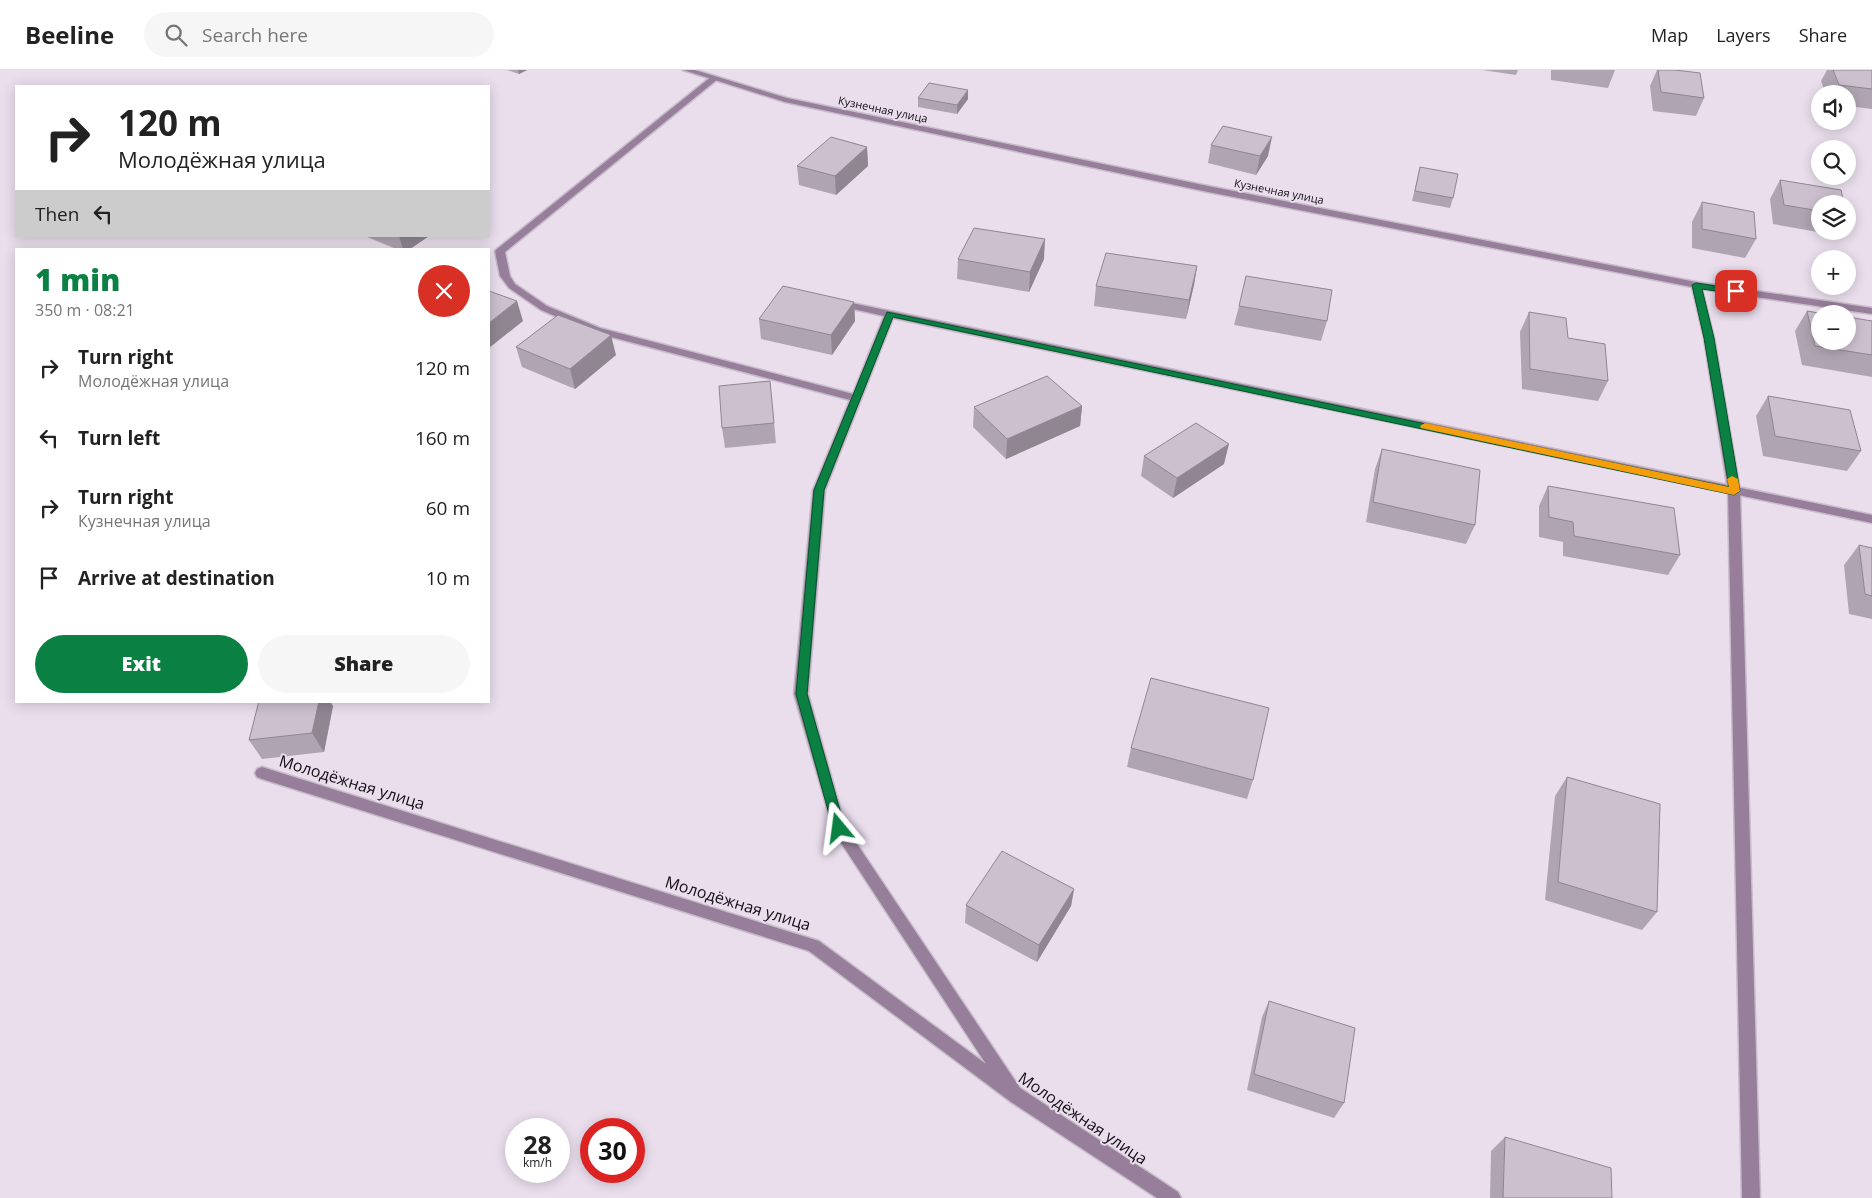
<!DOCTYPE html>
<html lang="en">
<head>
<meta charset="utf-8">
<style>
	body { margin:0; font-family:"Open Sans",sans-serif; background:#f6f6f6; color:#222; height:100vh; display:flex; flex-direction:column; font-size:19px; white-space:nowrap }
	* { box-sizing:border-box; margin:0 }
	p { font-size:16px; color:#767676 }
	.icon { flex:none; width:28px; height:28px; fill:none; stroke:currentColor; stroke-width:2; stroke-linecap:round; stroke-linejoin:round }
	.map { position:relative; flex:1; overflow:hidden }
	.panel { position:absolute; left:15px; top:178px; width:475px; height:455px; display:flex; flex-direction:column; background:#fff; border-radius:0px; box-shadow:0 2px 12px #0003 }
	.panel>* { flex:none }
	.guide { position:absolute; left:15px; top:15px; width:475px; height:152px; border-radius:0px; box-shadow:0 2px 12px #0003; background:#fff; color:#222; overflow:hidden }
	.tools { position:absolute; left:1811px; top:15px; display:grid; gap:10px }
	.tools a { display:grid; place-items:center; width:45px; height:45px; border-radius:50%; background:#fff; box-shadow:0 2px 12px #0003; font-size:25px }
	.speed { position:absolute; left:505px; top:1048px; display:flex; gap:10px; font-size:25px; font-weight:700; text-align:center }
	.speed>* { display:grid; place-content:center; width:65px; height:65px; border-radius:50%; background:#fff; box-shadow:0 2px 12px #0003; line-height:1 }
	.speed small { font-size:12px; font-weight:400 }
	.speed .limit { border:8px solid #d22; background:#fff; color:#111 }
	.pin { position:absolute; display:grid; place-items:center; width:42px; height:42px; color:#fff; margin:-21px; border-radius:10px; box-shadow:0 2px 8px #0006 }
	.me { position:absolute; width:55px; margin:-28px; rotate:344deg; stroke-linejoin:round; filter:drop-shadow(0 0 4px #0008) }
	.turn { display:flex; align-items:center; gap:18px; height:105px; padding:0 20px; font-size:22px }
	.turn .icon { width:65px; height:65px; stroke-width:2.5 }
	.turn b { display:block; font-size:35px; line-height:42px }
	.then { display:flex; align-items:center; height:48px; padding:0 20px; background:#0003; gap:10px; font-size:19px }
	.round { display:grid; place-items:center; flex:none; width:52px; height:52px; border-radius:26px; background:#f6f6f6 }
	.overview { display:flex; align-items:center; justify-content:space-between; height:85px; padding:0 20px }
	h1 { font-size:30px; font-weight:800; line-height:38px; color:#0b8043 }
	.cta { display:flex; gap:10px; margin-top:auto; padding:10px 20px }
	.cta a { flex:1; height:58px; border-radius:30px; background:#0b8043; color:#fff; font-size:20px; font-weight:800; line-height:58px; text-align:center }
	.cta a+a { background:#f6f6f6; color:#222 }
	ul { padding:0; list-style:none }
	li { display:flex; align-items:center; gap:15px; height:70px; padding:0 20px }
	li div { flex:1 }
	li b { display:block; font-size:19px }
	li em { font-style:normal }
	header { display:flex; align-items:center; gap:30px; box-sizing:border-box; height:70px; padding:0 25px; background:#fff; border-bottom:1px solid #e0e0e0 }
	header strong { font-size:24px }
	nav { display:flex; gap:28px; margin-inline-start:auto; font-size:18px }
	.search { width:350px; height:45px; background:#f6f6f6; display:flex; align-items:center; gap:12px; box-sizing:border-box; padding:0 18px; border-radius:28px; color:#767676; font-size:19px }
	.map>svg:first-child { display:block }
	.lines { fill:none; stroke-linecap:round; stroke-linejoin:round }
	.lane-casing { stroke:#c7bdca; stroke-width:3 }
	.street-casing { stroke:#c7bdca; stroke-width:3 }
	.lane { fill:#977f9b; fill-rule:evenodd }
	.street { fill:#977f9b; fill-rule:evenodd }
	.wall { fill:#afa5b2 }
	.shaded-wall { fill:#8f8691 }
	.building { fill:#ccc0cf; stroke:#8f8691 }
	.route { fill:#0b8043; stroke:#07532c }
	.slow { fill:#f59e0b }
	.labels { text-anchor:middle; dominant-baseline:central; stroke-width:4; stroke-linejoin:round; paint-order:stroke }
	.far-street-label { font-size:11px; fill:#120e14; stroke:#eadeed }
	.near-street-label { font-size:16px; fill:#120e14; stroke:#eadeed }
</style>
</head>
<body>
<header>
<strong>Beeline</strong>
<div class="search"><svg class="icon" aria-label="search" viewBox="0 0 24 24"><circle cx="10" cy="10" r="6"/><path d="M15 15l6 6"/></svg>Search here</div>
<nav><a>Map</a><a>Layers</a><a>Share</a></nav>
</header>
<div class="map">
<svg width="1872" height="1128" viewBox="0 0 1872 1128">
	<rect width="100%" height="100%" fill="#eadeed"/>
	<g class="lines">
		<defs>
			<path id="lane" d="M683 0H695L787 28 1208 116 1696 212 1872 238V244L1702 219 1714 268 1740 421 1760 1128H1742L1728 421 1704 268 1692 217 1208 122 785 32Z"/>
			<path id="street" d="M712 6 719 8 505 182 510 206 515 214 547 236 600 258 853 324 884 246 844 237V233L847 232 1872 445V453L893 248 825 420 808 624 845 756 1020 1018 1178 1122 1181 1128H1157L1011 1032 809 881 262 709 257 707 255 703 257 699 262 697 819 871 986 994 834 762 794 624 813 420 850 330 592 262 541 240 509 218 500 206 495 181 497 179Z"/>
		</defs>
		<!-- lane casing -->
		<use href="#lane" class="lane-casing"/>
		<!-- street casing -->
		<use href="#street" class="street-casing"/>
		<!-- lane -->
		<use href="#lane" class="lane"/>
		<!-- street -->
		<use href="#street" class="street"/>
	</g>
	<!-- wall -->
	<path class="wall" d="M507 0H527L519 4Z
		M1482 0H1518L1516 5Z
		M1551 0H1615L1608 18 1551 10Z
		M1657 0H1675L1704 28 1696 46 1653 41 1650 16Z
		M1827 0H1872V39L1848 36V24H1826L1821 11Z
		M918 28 968 29 957 44 918 37Z
		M1211 75 1268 86 1256 105 1208 93Z
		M867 77 868 96 836 125 799 115 797 96Z
		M1420 97 1453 128 1450 138 1412 131Z
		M1780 110 1820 134V161H1837L1835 165 1773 154 1770 129Z
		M1702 132 1756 169 1745 188 1692 178V152Z
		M365 166H429L410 179H396Z
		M958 189H1044L1029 222 957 209Z
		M1197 196 1194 215 1186 249 1094 236 1096 216Z
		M854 232 855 251 832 285 761 269 759 249Z
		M1239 236 1327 251 1321 271 1234 255Z
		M1807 241 1872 251V307L1802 295 1795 261Z
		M1529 242 1568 268 1608 311 1598 331 1522 319 1520 262Z
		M516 277 616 285 575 319 522 297Z
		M770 311 776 373 725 378 722 358Z
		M1768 326 1861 381 1847 401 1763 386 1756 346Z
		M1082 336 1080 356 1006 389 973 357 974 337Z
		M1382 379 1475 455 1466 474 1366 452 1375 399Z
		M1144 386 1224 394 1173 428 1141 406Z
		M1548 416 1680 485 1668 505 1563 486V472L1539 467V436Z
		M1859 475 1872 478V549L1849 544 1844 495Z
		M333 636 324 682 262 689 249 670Z
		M1131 678 1253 710 1247 729 1127 697Z
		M1567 707 1657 842 1642 860 1545 830 1555 726Z
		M1074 819 1071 836 1037 892 965 853 966 835Z
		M1269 931 1344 1033 1334 1048 1247 1020 1262 947Z
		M1505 1067 1612 1128H1490L1491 1081Z"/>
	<!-- shaded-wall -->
	<path class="shaded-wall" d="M518 0H527L519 4Z
		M968 20V29L957 44V35Z
		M1272 67 1268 86 1256 105 1260 86Z
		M867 77 868 96 836 125 835 106Z
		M399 166H429L410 179H403Z
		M1045 169 1044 189 1029 222 1030 202Z
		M1197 196 1194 215 1186 249 1189 230Z
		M517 231 523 251 489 278V253Z
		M854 232 855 251 832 285 831 265Z
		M611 265 616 285 575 319 570 299Z
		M1082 336 1080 356 1006 389 1007 369Z
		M1229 374 1224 394 1173 428 1177 408Z
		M319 631H330L333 636 324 682 312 663Z
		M1074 819 1071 836 1037 892 1039 875Z"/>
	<!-- building -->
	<path class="building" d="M1658 0H1675L1700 3 1704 28 1661 22Z
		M1833 0H1872V19L1839 15Z
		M929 13 968 20 957 35 918 28Z
		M1223 56 1272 67 1260 86 1211 75Z
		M831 67 867 77 835 106 797 96Z
		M1420 97 1458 104 1453 128 1415 121Z
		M1780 110 1841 120 1844 134H1820V141L1784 135Z
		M1702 132 1754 142 1756 169 1702 159Z
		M974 158 1045 169 1030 202 958 189Z
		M1106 183 1197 196 1189 230 1096 216Z
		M1246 206 1332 220 1327 251 1239 236Z
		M783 216 854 232 831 265 759 249Z
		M489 221 517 231 489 253Z
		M1807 241 1825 244H1820V271H1848V247L1872 251V285L1815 276Z
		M1529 242 1566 248 1568 268 1605 274 1608 311 1530 299Z
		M558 245 611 265 570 299 516 277Z
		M1047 306 1082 336 1007 369 974 337Z
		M770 311 774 353 722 358 719 316Z
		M1768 326 1850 340 1861 381 1775 366Z
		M1196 353 1229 374 1177 408 1144 386Z
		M1382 379 1480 400 1475 455 1373 432Z
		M1548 416 1674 438 1680 485 1574 466 1573 452 1549 447Z
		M1859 475 1872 478V526L1865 524Z
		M1151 608 1269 638 1253 710 1131 678Z
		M259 631H319L312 663 249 670Z
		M1567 707 1660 734 1657 842 1558 812Z
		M1002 781 1074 819 1039 875 966 835Z
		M1269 931 1355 958 1344 1033 1254 1004Z
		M1505 1067 1611 1098 1612 1128H1503Z"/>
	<!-- route -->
	<path class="route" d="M1696 213 1736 219 1740 221 1736 224 1702 219 1714 268 1740 421 1734 425 893 247 824 420 807 624 845 758 843 762 839 764 834 762 796 624 814 420 887 242 1729 417 1704 268 1692 215Z"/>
	<!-- slow -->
	<path class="slow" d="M1425 353 1729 417 1727 409 1732 406 1738 409 1740 421 1734 425 1421 358 1420 356Z"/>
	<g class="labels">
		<!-- far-street labels -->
		<g class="far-street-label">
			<text transform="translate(883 39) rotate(12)">Кузнечная улица</text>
			<text transform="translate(1279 121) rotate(11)">Кузнечная улица</text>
		</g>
		<!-- near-street labels -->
		<g class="near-street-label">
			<text transform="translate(352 712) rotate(17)">Молодёжная улица</text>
			<text transform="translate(738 833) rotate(17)">Молодёжная улица</text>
			<text transform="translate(1083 1048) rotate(34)">Молодёжная улица</text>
		</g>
	</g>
</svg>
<div class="tools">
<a><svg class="icon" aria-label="sound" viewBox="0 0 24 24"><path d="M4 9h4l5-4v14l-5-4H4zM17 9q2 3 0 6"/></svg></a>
<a><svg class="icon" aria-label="search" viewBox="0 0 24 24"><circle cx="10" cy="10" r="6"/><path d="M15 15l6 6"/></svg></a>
<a><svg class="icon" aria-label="layers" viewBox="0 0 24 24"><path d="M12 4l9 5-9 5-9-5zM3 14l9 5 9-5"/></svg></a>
<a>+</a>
<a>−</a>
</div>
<div class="speed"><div>28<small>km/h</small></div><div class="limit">30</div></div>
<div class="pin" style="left:1736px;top:221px;background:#d93025"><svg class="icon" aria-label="arrive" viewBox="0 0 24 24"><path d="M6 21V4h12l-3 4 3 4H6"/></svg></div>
<svg class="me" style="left:839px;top:758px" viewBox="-20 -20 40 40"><path d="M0-17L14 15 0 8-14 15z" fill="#0b8043" stroke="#fff" stroke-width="4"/></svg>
<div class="guide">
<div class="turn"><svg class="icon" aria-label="right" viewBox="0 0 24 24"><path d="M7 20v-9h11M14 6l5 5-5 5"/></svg><div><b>120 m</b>Молодёжная улица</div></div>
<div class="then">Then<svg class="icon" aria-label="left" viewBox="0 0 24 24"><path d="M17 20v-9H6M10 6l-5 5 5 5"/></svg></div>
</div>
<section class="panel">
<div class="overview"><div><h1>1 min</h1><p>350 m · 08:21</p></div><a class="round" style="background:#d93025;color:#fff"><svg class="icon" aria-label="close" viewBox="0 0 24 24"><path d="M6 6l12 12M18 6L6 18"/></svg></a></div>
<ul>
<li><svg class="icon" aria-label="right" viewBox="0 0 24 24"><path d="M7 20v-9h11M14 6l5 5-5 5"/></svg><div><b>Turn right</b><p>Молодёжная улица</p></div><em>120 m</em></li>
<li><svg class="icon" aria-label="left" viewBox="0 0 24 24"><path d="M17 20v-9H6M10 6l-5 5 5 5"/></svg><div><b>Turn left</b></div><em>160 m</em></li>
<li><svg class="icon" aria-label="right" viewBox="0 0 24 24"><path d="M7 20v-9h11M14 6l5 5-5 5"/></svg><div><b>Turn right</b><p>Кузнечная улица</p></div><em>60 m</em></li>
<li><svg class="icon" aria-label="arrive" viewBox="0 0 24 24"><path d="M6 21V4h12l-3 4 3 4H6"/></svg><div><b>Arrive at destination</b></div><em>10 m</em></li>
</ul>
<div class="cta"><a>Exit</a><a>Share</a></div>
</section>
</div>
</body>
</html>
